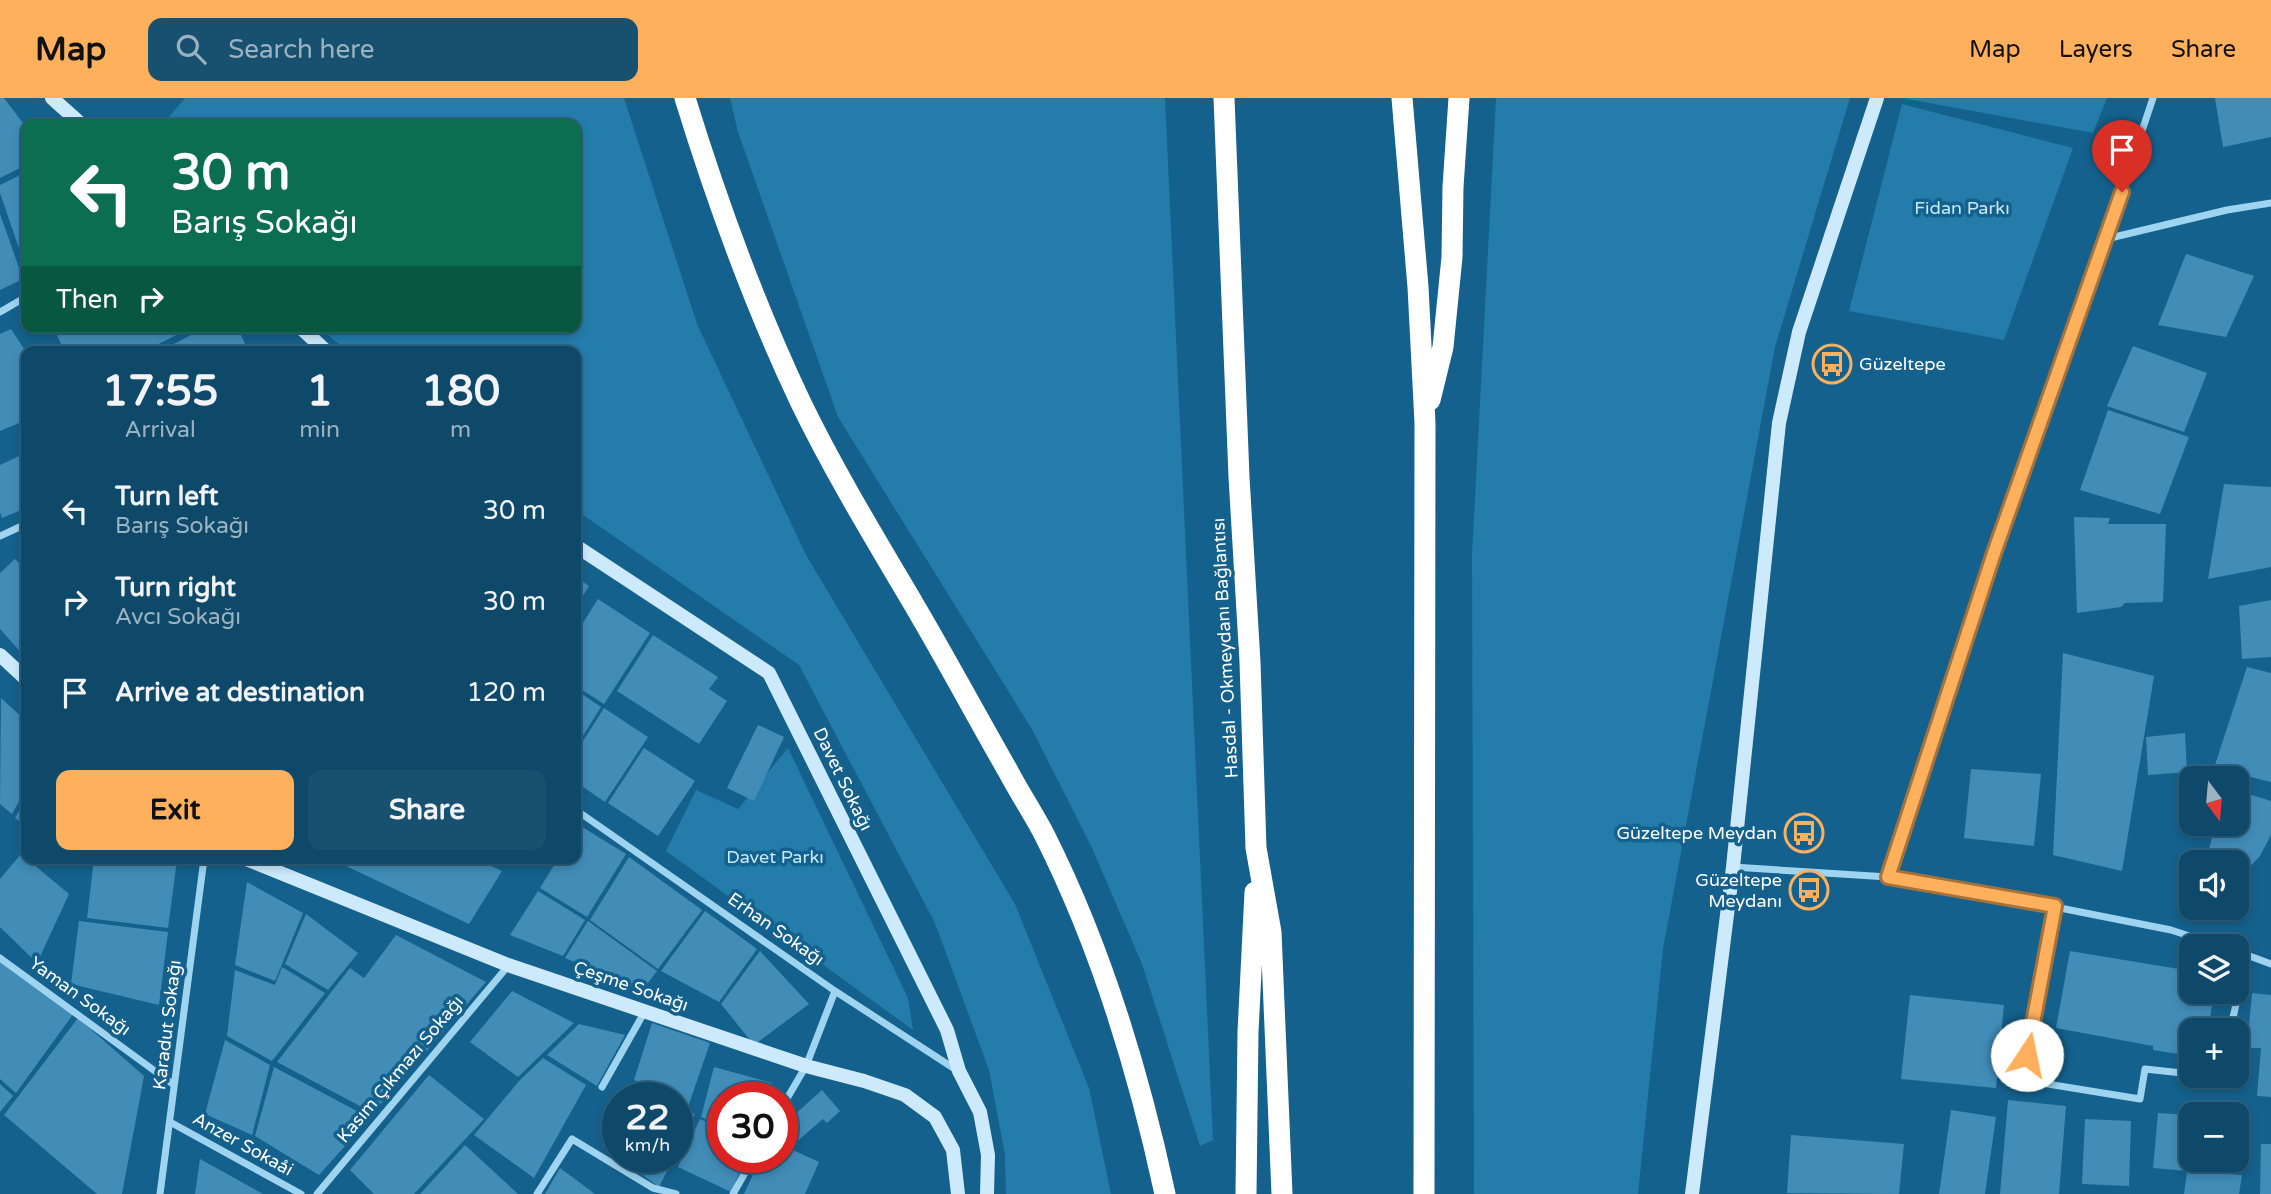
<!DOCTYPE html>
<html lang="en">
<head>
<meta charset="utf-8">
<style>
	body { margin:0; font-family:"Varela Round",sans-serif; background:#185070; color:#f1f3f6; height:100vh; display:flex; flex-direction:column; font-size:26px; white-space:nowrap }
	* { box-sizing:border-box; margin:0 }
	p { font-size:23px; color:#9bb2c1 }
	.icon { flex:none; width:38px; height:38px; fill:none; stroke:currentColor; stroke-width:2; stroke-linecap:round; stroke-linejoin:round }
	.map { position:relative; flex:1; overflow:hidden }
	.side { position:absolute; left:21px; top:248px; width:560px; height:518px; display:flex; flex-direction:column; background:#0f496a; border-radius:14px; box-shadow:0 4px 10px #0003,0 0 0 2px #2f617e }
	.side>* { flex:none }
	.banner { position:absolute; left:21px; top:21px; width:560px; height:214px; border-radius:14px; box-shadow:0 4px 10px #0003,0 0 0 2px #2f617e; background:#0b6e4f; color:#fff; overflow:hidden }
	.needle { width:46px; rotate:164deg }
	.buttons { position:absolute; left:2179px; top:668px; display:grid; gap:14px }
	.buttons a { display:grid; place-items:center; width:70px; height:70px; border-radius:14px; background:#0f496a; box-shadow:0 4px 10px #0003,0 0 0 2px #2f617e; font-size:35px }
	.speed { position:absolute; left:602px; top:984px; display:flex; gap:14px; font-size:35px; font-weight:700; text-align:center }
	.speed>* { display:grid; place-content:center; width:91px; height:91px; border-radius:50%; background:#0f496a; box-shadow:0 4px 10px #0003,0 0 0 2px #2f617e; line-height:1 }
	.speed small { font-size:18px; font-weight:400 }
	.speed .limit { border:10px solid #d22; background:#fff; color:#111 }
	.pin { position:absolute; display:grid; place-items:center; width:60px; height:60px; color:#fff; margin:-72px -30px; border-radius:50% 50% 50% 0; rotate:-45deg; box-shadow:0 0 7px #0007 }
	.pin .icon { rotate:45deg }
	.me { position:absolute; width:77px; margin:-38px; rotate:11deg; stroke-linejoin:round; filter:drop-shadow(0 0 5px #0008) }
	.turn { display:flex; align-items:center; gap:24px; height:147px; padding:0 35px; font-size:32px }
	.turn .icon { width:91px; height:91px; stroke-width:2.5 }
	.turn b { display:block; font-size:49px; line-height:60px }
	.then { display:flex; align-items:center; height:66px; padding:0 35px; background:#0003; gap:14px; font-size:26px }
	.eta { display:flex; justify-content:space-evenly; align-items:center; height:119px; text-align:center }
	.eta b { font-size:42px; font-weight:800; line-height:49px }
	.cta { display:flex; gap:14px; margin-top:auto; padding:14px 35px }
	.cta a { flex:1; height:80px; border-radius:14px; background:#ffb05d; color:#111; font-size:28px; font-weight:800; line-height:80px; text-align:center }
	.cta a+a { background:#185070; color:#f1f3f6 }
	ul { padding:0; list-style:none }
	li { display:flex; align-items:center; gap:21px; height:91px; padding:0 35px }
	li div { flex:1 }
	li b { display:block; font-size:26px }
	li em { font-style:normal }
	header { display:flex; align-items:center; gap:42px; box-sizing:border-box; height:98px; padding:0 35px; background:#ffb05d; color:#111 }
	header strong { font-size:33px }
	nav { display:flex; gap:38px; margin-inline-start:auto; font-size:24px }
	.search { width:490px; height:63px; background:#185070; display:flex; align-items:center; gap:18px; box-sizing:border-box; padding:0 24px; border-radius:14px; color:#9bb2c1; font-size:26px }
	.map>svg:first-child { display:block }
	.green { fill:#237caa }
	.building { fill:#418db8 }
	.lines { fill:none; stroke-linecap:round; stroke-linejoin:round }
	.street { stroke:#9ed4f0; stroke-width:7 }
	.secondary { stroke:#cceafb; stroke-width:14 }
	.highway { stroke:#fff; stroke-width:21 }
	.route-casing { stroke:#a6723c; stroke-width:18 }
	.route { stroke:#ffb05d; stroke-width:12 }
	.labels { text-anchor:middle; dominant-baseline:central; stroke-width:7; stroke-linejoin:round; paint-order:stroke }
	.park-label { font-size:18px; fill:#c4e9fc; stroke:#14618d }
	.poi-label { font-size:18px; fill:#fff; stroke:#14618d; text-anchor:end }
	.street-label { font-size:18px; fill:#fff; stroke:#14618d }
</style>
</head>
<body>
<header>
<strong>Map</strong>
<div class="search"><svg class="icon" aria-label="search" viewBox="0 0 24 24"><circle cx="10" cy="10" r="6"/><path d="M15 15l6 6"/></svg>Search here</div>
<nav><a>Map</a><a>Layers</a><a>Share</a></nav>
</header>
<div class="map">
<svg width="2271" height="1096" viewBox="0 0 2271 1096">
	<rect width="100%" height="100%" fill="#14618d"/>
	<!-- green -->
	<path class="green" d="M185 0H624L697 226 806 457 1015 806 1089 990 1111 1096H1006L1005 1057 989 972 935 825 799 567 576 412V254H349L318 229H576V26H163Z
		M730 0H1165L1213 1042 1200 1048 1142 866 1092 750 1033 633 838 319 738 34Z
		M1496 0H1850L1775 249 1663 851 1638 1096H1474L1472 457Z
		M1902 0H2107L2093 35Z
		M1902 6 2073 50 2004 242 1849 213Z
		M788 650 908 900 913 932 666 753 696 692 738 711Z"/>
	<!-- building -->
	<path class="building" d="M0 0H4L26 29V67L0 80Z
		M2215 0H2271V39L2223 49Z
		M26 74V171L0 95V87Z
		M0 116 23 181 0 192Z
		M2186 156 2254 178 2226 239 2158 227Z
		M53 229H192L143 254H65Z
		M206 229H237L249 254H159Z
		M11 231 26 254V322L0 333V236Z
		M2133 248 2207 275 2184 334 2107 308Z
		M2108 312 2189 339 2160 416 2080 392Z
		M26 355V410L2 420 0 414V367Z
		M2224 386 2271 389V469L2208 481Z
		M2074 419 2110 420 2108 426H2166L2163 504 2125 505 2121 509 2077 515Z
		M15 461 26 473V560L0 531V475Z
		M576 479 589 488 576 509Z
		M598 501 650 535 604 606 576 588V536Z
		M2271 502V559L2242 561 2239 508Z
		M653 537 718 579 709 591 727 603 699 646 617 593Z
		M2063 555 2154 578 2122 773 2053 757Z
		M2247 569 2271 575V684L2214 670Z
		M576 592 601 609 576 649Z
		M1 600 26 623V691L12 716 0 706Z
		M604 610 648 639 605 704 576 684V654Z
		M758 627 784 639 754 703 727 690Z
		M2185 635 2187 674 2148 677 2146 639Z
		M644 650 695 683 658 738 608 705Z
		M1971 671 2041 676 2034 748 1964 740Z
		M2236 692 2271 703V737L2260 758 2236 783V765H2206L2215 726H2236Z
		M26 700V728L15 720Z
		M579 727 626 756 587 819 540 790 558 761H576V733Z
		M21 756 69 796 37 865 0 829V781Z
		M629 759 702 812 658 871 590 822Z
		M73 761H86L82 768Z
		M94 761 177 762 168 830 87 820Z
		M331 761H476L502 773 469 826Z
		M247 784 303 815 275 883 235 867Z
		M538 793 585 822 563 858 510 837Z
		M705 813 757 851 719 904 661 873Z
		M306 816 358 855 328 892 285 866Z
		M79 823 168 834 159 907 71 886Z
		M588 823 657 873 642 893 565 860Z
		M396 837 486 884 373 1015 277 964 350 870 364 880Z
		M760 853 809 906 754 947 721 906Z
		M2070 853 2191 873V894H2214L2208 933H2191V958L2153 952V948L2056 930Z
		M0 863 74 915 16 995 0 981Z
		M282 869 325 895 272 963 227 938 235 872 275 887Z
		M512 893 574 925 518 979 470 944Z
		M2252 895 2271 897V999L2257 998 2261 950H2247Z
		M1910 897 2004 907 1996 990 1901 981Z
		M78 920 144 978 122 1096H97L4 1017Z
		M652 925 710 945 688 1009 677 1003V999H669L634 982Z
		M579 926 625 937 597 988 547 957Z
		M225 942 270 967 252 1037 205 1016Z
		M543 960 586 987 534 1080 474 1037 519 983Z
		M274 969 370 1020 319 1077 255 1038Z
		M714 969 772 985 768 999H723V1029L701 1019Z
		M429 977 484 1021 414 1096H374L350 1072Z
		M632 985 661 999H626Z
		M0 986 13 998 0 1014Z
		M822 992 840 1013 827 1025 823 1021 795 1045 782 1028Z
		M2008 1002 2066 1008 2059 1096H2000Z
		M677 1007 695 1016 677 1052Z
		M1951 1012 1996 1019 1985 1096H1939Z
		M2158 1015 2191 1017V1062H2231L2230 1076 2242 1077 2239 1096H2184L2187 1073 2153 1070Z
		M618 1017V1059L603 1048Z
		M700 1021 723 1032V1059H747L731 1094 678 1069Z
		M2085 1021 2131 1023 2129 1088 2082 1086Z
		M1791 1037 1904 1046 1899 1096 1787 1095Z
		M2261 1046H2271V1096H2260Z
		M465 1047 518 1096H420Z
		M782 1047 819 1064 805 1096H744L761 1059H782Z
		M618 1059H674L659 1089Z
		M200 1061 263 1096H195Z
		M560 1070 595 1096H545Z"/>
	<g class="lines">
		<!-- street -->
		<path class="street" d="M2106 141 2227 112 2271 105
			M0 214 26 199
			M0 438 26 426
			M576 712 835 893 958 973
			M1733 769 1888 779 2055 809 2171 832 2223 849
			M1888 779 1994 455 2106 141 2153 0
			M2055 809 2023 982 2140 1001 2145 971 2191 976
			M2236 853 2271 866
			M0 860 174 987
			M2230 933 2247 857
			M2205 978 2220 980V978
			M602 989 645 913
			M782 1009 806 968 835 893
			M170 1024 301 1096
			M160 1096 204 761
			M317 1096 508 868
			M537 1096 572 1041 653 1090 676 1096
			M733 1096 754 1059"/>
		<!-- secondary -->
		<path class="secondary" d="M52 0 81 26
			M300 229 327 254
			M576 448 769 575 947 932 959 973 980 1014 988 1057 987 1096
			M0 557 26 581
			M246 761 508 867 806 968 864 983 905 997 935 1019 953 1052 958 1096
			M1692 1096 1733 769 1779 325 1799 234 1877 0"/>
		<!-- highway -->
		<path class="highway" d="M685 0C717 104 754 206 801 305 834 373 874 439 913 505 946 561 976 617 1008 673 1019 694 1033 715 1044 736 1100 847 1139 975 1165 1096
			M1224 0 1239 379 1250 564 1256 750 1271 834 1282 1096
			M1402 0 1418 189 1425 325 1424 1096
			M1430 302 1443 249 1452 159 1453 89 1459 0
			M1246 1096 1248 934 1255 794"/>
	</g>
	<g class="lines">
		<defs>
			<path id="route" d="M2027 957 2055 808 1888 779 1994 455 2122 94"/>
		</defs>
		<!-- route casing -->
		<use href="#route" class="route-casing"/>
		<!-- route -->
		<use href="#route" class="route"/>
	</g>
	<!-- icons -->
	<defs>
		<symbol id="bus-ring" viewBox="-11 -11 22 22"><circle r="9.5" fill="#14618d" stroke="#ffb05d" stroke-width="1.5"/><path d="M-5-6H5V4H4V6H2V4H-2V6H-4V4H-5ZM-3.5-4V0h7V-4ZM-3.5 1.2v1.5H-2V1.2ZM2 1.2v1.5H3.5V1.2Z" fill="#ffb05d"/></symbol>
	</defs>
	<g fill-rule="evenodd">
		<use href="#bus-ring" x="1810" y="244" width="44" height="44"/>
		<use href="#bus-ring" x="1782" y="713" width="44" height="44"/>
		<use href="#bus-ring" x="1787" y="770" width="44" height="44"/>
	</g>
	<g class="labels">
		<!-- park labels -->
		<g class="park-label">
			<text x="1962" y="110">Fidan Parkı</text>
			<text x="775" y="759">Davet Parkı</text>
		</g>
		<!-- poi labels -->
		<g class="poi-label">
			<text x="1859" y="266" text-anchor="start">Güzeltepe</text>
			<text x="1777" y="735">Güzeltepe Meydan</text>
			<text x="1782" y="782">Güzeltepe<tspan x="1782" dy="21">Meydanı</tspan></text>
		</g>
		<!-- street labels -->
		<g class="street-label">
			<text transform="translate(1225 550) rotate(-93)">Hasdal - Okmeydanı Bağlantısı</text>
			<text transform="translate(843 681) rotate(64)">Davet Sokağı</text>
			<text transform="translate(776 831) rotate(35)">Erhan Sokağı</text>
			<text transform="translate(631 888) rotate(19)">Çeşme Sokağı</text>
			<text transform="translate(80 898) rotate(36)">Yaman Sokağı</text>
			<text transform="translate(167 927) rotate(-83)">Karadut Sokağı</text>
			<text transform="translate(400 971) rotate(-50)">Kasım Çıkmazı Sokağı</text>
			<text transform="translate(243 1046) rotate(29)">Anzer Sokaåi</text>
		</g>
	</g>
</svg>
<div class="buttons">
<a><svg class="needle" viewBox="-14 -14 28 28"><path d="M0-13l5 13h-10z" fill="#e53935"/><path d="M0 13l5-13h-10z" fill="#9bb2c1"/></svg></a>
<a><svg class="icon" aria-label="sound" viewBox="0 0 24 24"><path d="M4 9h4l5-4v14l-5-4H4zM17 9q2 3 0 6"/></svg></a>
<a><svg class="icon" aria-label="layers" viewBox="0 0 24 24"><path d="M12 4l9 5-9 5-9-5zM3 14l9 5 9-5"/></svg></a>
<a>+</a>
<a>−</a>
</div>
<div class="speed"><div>22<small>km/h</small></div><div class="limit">30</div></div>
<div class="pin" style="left:2122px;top:94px;background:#d93025"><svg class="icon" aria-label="arrive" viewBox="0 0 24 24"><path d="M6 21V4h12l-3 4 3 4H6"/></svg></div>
<svg class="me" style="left:2027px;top:957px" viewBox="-20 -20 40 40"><circle r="19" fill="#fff"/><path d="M0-13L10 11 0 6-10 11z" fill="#ffb05d"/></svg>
<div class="banner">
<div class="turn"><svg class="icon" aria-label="left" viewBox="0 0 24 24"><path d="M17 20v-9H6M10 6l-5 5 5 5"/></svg><div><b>30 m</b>Barış Sokağı</div></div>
<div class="then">Then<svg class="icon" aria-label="right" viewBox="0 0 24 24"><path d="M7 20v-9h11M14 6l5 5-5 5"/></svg></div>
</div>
<section class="side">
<div class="eta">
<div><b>17:55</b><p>Arrival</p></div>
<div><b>1</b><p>min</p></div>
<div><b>180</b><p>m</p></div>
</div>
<ul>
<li><svg class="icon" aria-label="left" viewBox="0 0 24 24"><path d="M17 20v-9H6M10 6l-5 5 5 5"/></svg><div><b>Turn left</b><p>Barış Sokağı</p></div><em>30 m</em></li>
<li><svg class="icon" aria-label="right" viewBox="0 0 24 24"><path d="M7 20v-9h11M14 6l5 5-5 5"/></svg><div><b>Turn right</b><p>Avcı Sokağı</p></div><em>30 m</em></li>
<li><svg class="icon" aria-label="arrive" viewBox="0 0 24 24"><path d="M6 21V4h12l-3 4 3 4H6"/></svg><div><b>Arrive at destination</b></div><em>120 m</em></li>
</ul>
<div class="cta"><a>Exit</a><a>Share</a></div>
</section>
</div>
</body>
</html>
